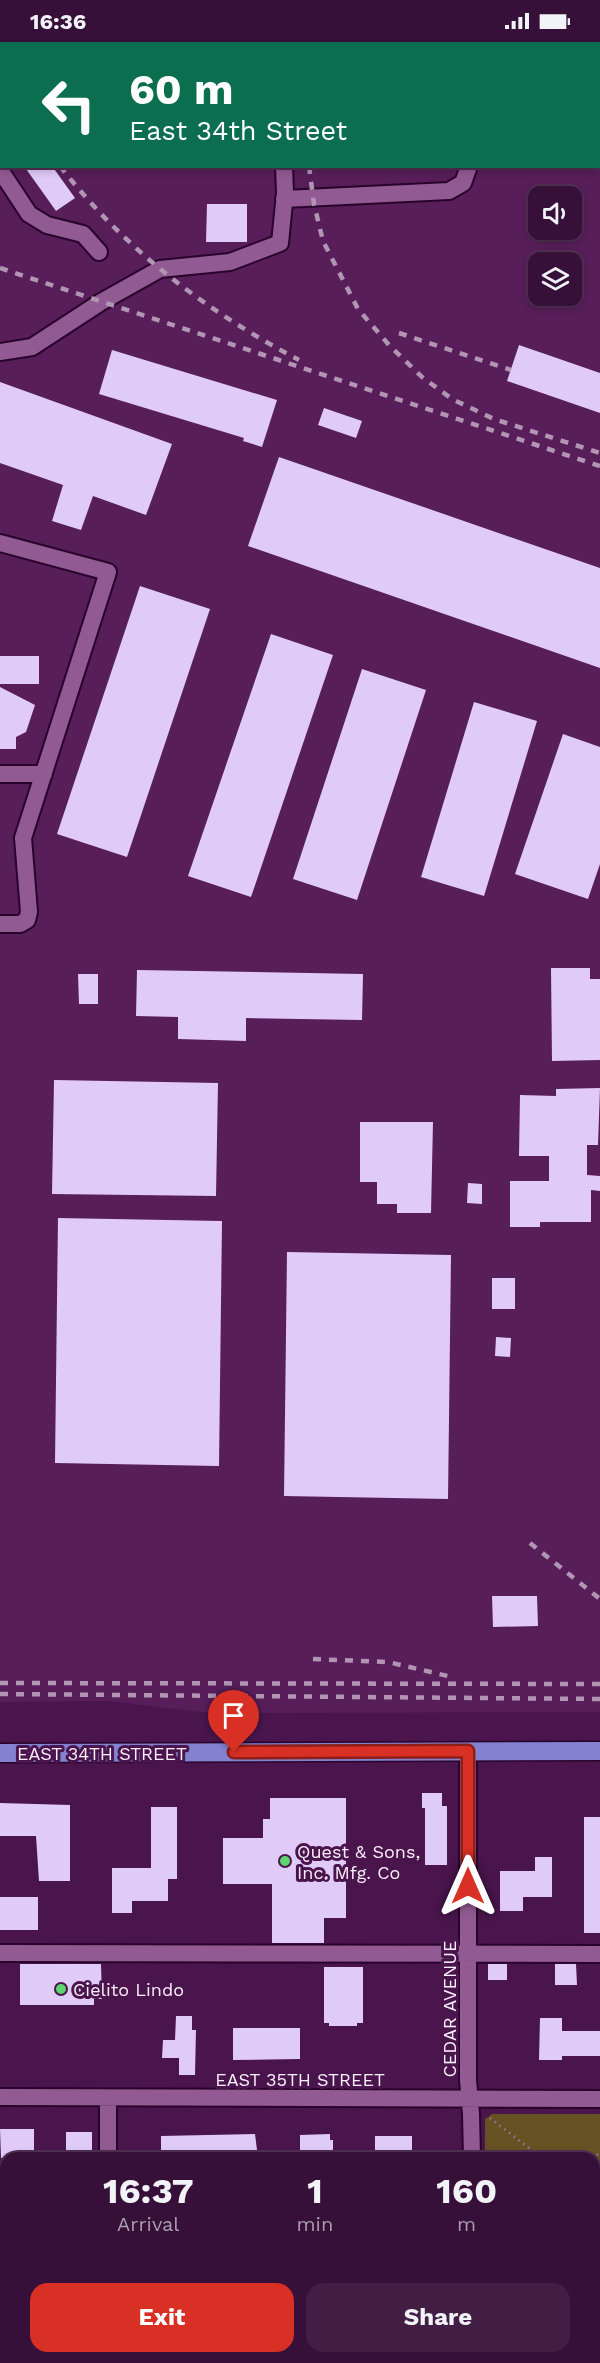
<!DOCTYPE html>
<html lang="en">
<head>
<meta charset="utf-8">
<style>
	body { margin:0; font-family:"Work Sans",sans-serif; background:#421e44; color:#f1f3f6; height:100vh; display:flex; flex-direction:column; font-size:22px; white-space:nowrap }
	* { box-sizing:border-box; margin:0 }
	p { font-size:20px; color:#aa9dae }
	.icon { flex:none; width:33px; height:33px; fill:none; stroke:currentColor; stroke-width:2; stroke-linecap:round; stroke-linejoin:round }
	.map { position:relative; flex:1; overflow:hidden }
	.drawer { position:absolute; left:0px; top:2110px; width:600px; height:212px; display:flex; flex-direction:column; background:#371039; border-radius:18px 18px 0 0; box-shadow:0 3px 9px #0003,0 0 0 2px #513053 }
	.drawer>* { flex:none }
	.top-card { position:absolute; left:0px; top:0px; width:600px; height:126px; box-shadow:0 3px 9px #0003,0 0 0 2px #513053; background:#0b6e4f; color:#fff; overflow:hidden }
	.fabs { position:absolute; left:528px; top:144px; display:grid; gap:12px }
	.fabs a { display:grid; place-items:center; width:54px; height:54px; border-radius:12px; background:#371039; box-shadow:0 3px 9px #0003,0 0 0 2px #513053; font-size:30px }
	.pin { position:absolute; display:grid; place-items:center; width:51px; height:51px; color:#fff; margin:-62px -26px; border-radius:50% 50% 50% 0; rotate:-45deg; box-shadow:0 0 6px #0007 }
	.pin .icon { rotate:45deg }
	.me { position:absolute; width:66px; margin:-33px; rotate:0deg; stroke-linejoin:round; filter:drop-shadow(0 0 4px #0008) }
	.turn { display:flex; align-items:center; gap:21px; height:126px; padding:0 30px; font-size:27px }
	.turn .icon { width:78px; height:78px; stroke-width:2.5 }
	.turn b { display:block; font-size:42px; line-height:51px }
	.eta { display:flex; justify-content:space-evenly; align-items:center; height:102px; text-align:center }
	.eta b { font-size:36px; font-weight:700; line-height:42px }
	.action { display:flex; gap:12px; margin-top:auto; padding:12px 30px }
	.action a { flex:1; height:69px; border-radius:18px; background:#d93025; color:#fff; font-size:24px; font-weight:700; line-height:69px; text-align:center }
	.action a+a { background:#421e44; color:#f1f3f6 }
	.status { display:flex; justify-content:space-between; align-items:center; height:42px; padding:0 30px; background:#371039; direction:ltr }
	.status svg { height:16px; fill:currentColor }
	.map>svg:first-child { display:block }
	.built { fill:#571e59; fill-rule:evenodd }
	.green { fill:#655122 }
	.building { fill:#e0cbf8 }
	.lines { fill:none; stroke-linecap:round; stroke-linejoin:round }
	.minor-casing { stroke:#2a032c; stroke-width:20 }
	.major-casing { stroke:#2a032c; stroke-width:21 }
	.path { stroke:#977499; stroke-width:3; stroke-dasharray:1.5 4.5; stroke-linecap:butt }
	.minor { stroke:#925a93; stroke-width:16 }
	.major { stroke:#8282cf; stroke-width:18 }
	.rail { stroke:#b195b3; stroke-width:4.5; stroke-dasharray:8 8; stroke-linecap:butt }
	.route-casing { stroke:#8d1f18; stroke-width:15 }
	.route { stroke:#d93025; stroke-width:10 }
	.poi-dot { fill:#5dd56d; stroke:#49154c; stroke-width:2 }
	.labels { text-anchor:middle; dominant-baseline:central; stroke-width:6; stroke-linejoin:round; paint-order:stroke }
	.street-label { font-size:18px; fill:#fbeffb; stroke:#49154c }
	.poi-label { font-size:18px; fill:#fbeffb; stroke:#49154c; text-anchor:start }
</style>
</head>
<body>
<div class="status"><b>16:36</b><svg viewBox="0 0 49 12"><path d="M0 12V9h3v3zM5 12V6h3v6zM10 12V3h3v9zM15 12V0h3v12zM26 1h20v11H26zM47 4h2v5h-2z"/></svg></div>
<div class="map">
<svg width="600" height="2321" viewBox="0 0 600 2321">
	<rect width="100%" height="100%" fill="#49154c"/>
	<!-- built -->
	<path class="built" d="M0 0H600V1670L208 1671 108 1659 0 1660ZM2 2H598V124H2ZM538 154H572V188H538ZM538 220H572V254H538Z"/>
	<!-- green -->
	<path class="green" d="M600 2072V2321H485V2316H594V2116H485V2077L492 2072Z"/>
	<!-- building -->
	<path class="building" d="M24 124H52L75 156 56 169Z
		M207 162H247V200H206Z
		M519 303 600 331V371L507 339Z
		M112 308 277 358 262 405 243 399 244 396 99 352Z
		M0 340 172 402 146 473 93 454 81 488 52 479 63 443 0 421Z
		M324 366 362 379 356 396 318 383Z
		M279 415 600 526V626L248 504Z
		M140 544 210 567 127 815 57 792Z
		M271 592 333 613 251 855 188 834Z
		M0 614H39V642H0Z
		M362 627 426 648 357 858 293 837Z
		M0 645 35 663 26 690 16 695V707H0Z
		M474 660 537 679 484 854 421 835Z
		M563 692 600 705V822L588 857 515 832Z
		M551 926H590V937H600V1018L552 1019Z
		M137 928 363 932 362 978 246 976V999L178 997V975L136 974Z
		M78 932H98V962H79Z
		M54 1038 218 1041 216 1154 52 1152Z
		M600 1046 598 1103H587V1133L600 1134V1149L591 1148V1180H540V1185H510V1139H549V1114H519L520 1053 556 1054V1047Z
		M360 1080H433L431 1171H397V1162H377V1140H360Z
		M468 1141 482 1142V1162L467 1161Z
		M58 1176 222 1179 219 1424 55 1421Z
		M287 1210 451 1213 448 1457 284 1454Z
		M492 1236H515V1267H492Z
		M496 1295 511 1296 510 1315 495 1314Z
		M492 1554H537L538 1584 493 1585Z
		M422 1751H442V1764H447V1823H425V1766H422Z
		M270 1756H346V1876H324V1901H272V1842H223V1796H263V1777H270Z
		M0 1761 70 1763V1839H39L36 1794H0Z
		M151 1765H177V1837H168V1859H132V1871H112V1826H151Z
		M584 1775H600V1891H584Z
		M535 1815H552V1855H523V1869H500V1829H535Z
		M0 1855H38V1888H0Z
		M20 1922H101L102 1957H94V1963H20Z
		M488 1922H507V1938H488Z
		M555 1922H576L577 1943H555Z
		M324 1925H363V1981H357V1984H329V1981H324Z
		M176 1974H192V1988H196L195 2033H179V2016H162L163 1998H175Z
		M540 1976H562V1989H600V2014H562V2018H539Z
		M233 1986H300V2017L233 2018Z
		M0 2087H34V2116H1Z
		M66 2090H92V2108H66Z
		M255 2092 258 2116H161V2094Z
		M330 2092V2098H333V2116H300V2093Z
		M375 2094H412V2109H404V2116H375Z"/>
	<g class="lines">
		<defs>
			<path id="minor" d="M279 0V2
				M471 0V2
				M0 128 29 172 47 183 83 192 99 210
				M284 157 449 149 463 141 469 124
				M0 310 32 305 101 260 160 227 230 220 280 201 285 151 284 124
				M0 501 108 530 23 796 29 870 27 878 20 882H0
				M0 732H44
				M468 1709V2038L471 2072 472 2116
				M0 1911 600 1912
				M0 2055 600 2057
				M108 2056V2116
				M473 2316V2321
				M0 2317 201 2321"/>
			<path id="major" d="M0 1711 600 1709"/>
		</defs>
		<!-- minor casing -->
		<use href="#minor" class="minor-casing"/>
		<!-- major casing -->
		<use href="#major" class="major-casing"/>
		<!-- path -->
		<path class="path" d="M490 2076 542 2116
			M579 2116 600 2112
			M594 2261 600 2262
			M530 2321V2316"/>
		<!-- minor -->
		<use href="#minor" class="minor"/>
		<!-- major -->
		<use href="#major" class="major"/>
		<!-- rail -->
		<path class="rail" d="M306 0V2
			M0 39 2 41
			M60 124C125 208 206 269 299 318
			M309 124 314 162 323 199 358 267 389 303 422 335 452 357 494 377 600 411
			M0 226 600 424
			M399 291 511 328
			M530 1501 600 1557
			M313 1617 388 1620 452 1635
			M0 1641 600 1642
			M0 1652 600 1657"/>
	</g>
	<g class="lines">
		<defs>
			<path id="route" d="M234 1710 468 1709V1844"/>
		</defs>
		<!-- route casing -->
		<use href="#route" class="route-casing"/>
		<!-- route -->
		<use href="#route" class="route"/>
	</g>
	<!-- markers -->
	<g class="poi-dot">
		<circle cx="285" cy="1819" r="6"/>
		<circle cx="61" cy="1947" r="6"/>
	</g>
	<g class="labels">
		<!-- street labels -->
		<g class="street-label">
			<text x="102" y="1711">EAST 34TH STREET</text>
			<text transform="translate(449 1967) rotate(-90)">CEDAR AVENUE</text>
			<text x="300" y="2037">EAST 35TH STREET</text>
		</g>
		<!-- poi labels -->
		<g class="poi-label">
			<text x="297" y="1809">Quest &amp; Sons,<tspan x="297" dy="21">Inc. Mfg. Co</tspan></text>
			<text x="73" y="1947">Cielito Lindo</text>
		</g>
	</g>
</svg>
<div class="fabs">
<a><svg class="icon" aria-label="sound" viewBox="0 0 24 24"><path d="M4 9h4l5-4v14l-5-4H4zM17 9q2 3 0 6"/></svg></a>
<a><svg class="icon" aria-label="layers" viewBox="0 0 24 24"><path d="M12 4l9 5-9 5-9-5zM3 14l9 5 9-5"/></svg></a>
</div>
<div class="pin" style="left:234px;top:1710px;background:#d93025"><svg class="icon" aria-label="arrive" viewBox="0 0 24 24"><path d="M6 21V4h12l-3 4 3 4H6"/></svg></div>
<svg class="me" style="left:468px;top:1844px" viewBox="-20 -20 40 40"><path d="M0-17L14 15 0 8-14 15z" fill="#d93025" stroke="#fff" stroke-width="4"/></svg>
<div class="top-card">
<div class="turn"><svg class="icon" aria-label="left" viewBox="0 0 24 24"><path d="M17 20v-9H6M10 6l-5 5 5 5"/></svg><div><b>60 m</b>East 34th Street</div></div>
</div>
<section class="drawer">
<div class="eta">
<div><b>16:37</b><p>Arrival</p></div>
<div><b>1</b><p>min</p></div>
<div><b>160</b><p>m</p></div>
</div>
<div class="action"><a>Exit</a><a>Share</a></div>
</section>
</div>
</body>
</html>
